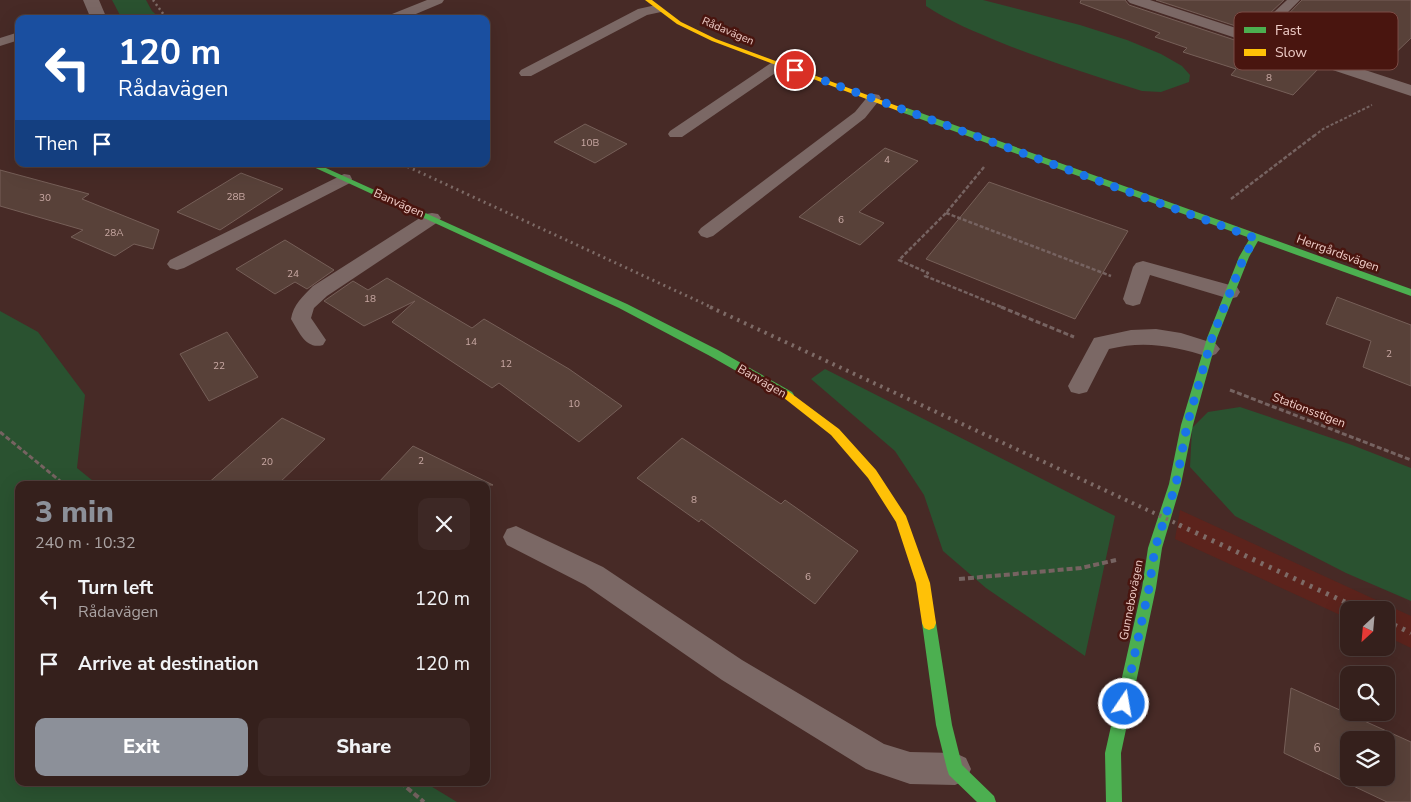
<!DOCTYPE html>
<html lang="en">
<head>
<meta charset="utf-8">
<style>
	body { margin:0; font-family:"Nunito Sans",sans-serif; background:#3d2825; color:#f1f3f6; height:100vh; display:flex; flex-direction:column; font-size:19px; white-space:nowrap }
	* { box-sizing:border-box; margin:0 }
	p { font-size:16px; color:#aaa3a3 }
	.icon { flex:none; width:28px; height:28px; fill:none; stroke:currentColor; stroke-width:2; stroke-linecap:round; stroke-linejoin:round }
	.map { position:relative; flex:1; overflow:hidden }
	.details { position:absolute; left:15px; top:481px; width:475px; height:305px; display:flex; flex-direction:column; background:#35201c; border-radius:10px; box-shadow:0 5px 20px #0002,0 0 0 1px #4f3e3b }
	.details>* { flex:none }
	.top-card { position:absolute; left:15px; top:15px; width:475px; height:152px; border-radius:10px; box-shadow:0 5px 20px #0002,0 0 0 1px #4f3e3b; background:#1a4fa0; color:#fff; overflow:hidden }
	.needle { width:32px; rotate:206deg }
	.controls { position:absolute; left:1340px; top:601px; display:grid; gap:10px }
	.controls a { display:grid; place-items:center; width:55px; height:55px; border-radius:10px; background:#35201c; box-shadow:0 5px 20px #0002,0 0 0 1px #4f3e3b; font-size:25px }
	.pin { position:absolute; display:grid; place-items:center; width:42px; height:42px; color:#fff; margin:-21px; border:2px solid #fff; border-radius:50%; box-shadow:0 1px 5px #0007 }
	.me { position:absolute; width:55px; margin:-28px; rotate:12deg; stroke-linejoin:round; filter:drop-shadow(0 0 4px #0008) }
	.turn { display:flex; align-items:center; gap:18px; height:105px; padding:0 20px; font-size:22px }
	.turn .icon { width:65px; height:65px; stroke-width:2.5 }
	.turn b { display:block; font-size:35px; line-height:42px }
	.then { display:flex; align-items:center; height:48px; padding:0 20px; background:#0003; gap:10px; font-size:19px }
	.round { display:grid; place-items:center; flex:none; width:52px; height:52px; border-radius:10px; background:#3d2825 }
	.headline { display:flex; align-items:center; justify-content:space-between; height:85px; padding:0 20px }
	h1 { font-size:30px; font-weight:800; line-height:38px; color:#8c9099 }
	.cta { display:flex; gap:10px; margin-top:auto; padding:10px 20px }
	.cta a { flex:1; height:58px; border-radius:10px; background:#8c9099; color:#fff; font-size:20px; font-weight:800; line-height:58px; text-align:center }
	.cta a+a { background:#3d2825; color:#f1f3f6 }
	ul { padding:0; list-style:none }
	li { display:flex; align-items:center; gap:15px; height:65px; padding:0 20px }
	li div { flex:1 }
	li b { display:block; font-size:19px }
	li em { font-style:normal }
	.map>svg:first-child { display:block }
	.built { fill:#5c231c }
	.green { fill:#2a5230 }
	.building { fill:#584139; stroke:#765f58; fill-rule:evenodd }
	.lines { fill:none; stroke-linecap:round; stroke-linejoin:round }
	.path-far3 { stroke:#766361; stroke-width:2; stroke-dasharray:3 2; stroke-linecap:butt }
	.path-far2 { stroke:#766361; stroke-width:2.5; stroke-dasharray:4 2; stroke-linecap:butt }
	.path-far1 { stroke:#766361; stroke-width:3; stroke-dasharray:5 2.5; stroke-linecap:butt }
	.path { stroke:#766361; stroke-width:4; stroke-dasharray:6 3; stroke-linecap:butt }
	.lane { fill:#7b6865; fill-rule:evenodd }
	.street { fill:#7b6865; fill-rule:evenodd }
	.fast { fill:#4caf50; fill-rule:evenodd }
	.slow { fill:#ffc107; fill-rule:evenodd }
	.rail-far3 { stroke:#7e6b67; stroke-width:2.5; stroke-dasharray:2 3; stroke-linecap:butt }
	.rail-far2 { stroke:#7e6b67; stroke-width:3; stroke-dasharray:2 4; stroke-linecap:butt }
	.rail-far1 { stroke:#7e6b67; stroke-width:4; stroke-dasharray:2.5 5; stroke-linecap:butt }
	.rail { stroke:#7e6b67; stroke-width:5; stroke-dasharray:3 6; stroke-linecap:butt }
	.route { stroke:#1a73e8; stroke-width:9; stroke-dasharray:0 16.2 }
	.labels { text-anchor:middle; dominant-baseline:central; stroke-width:5; stroke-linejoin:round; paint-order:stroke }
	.number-label { font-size:10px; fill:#c9a9a4 }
	.far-street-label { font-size:11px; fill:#efccc7; stroke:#49150f }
	.street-label { font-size:12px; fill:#efccc7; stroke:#49150f }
	.near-number-label { font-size:12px; fill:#c9a9a4 }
	.key { fill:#49150f; stroke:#7b4c46; stroke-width:1 }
	.key-label { font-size:14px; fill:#efccc7 }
</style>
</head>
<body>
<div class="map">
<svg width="1411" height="802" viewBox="0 0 1411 802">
	<rect width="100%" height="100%" fill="#472a26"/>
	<!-- built -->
	<path class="built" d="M1180 510 1411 616V648L1386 636V610H1349V619L1175 539Z"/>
	<!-- green -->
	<path class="green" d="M112 0H146L152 11 161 19H122Z
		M926 0H983L1080 25 1127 40 1161 54 1182 66 1190 75 1189 82 1161 92 1142 91C1095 76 1047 61 1002 43 976 32 950 22 926 6Z
		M0 311 38 332 85 395 77 468 98 485H19V782H424L457 802H0Z
		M825 369 1115 516 1085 656 986 588 943 551 924 495 895 451 811 379Z
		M1240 407 1352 445 1411 468V601L1346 573 1235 516 1190 467 1192 428 1208 412Z"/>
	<!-- building -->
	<path class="building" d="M1081 0H1125L1129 5 1319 68 1293 95 1231 75 1236 69 1183 52 1187 48 1155 37 1160 33 1080 3Z
		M1156 0H1284L1251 31Z
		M1302 0H1411V38L1385 63 1338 48 1330 57 1267 36Z
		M585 124 627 144 595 163 554 142Z
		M885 148 918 161 859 212 884 223 860 245 799 217Z
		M0 170 89 194 82 199 159 230 153 249 134 244 115 256 71 237 83 230 0 206Z
		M241 173 283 189 220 230 177 212Z
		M989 182 1128 231 1075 319 926 259Z
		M285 240 334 270 307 289 295 282 275 294 236 269Z
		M387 278 472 328 484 319 569 369 622 406 579 442 499 383 492 388 392 322 415 301 364 326 324 301 353 281 368 290Z
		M1337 297 1411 325V386L1363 367 1371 341 1326 324Z
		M227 332 258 377 209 401 180 354Z
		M282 418 325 439 277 485H206Z
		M682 438 781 504 785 500 858 551 815 604 701 519 699 522 637 478Z
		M413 446 493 485H376Z
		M1291 688 1411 742V802H1387L1284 753ZM1349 740H1386V778H1349Z"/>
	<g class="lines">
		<!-- path-far3 -->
		<path class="path-far3" d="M1314 136 1323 129 1372 105"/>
		<!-- path-far2 -->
		<path class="path-far2" d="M984 167 946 213 899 260 928 273 925 276 1004 308
			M1231 199 1315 135
			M946 213 1111 276"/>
		<!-- path-far1 -->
		<path class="path-far1" d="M1001 307 1074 337
			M1230 390 1411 460
			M0 432 65 485"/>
		<!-- path -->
		<path class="path" d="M959 579 1081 568 1116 560
			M400 782 424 802"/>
		<!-- lane -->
		<path class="lane" d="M427 0H444L442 3 404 19H386L387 16Z
			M1287 0H1300L1258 42H1248L1246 39 1248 36Z
			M656 5 662 9 661 12 647 15 531 76H521L519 73 521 70 638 9Z
			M19 32V40L0 46V38Z
			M779 60 784 61 786 64 784 67 682 137H670L668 134 670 131 774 61Z
			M874 94 879 95 881 98 865 118 713 236 707 238 701 236 698 232 701 228 855 112 869 95Z
			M344 174 350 175 352 179 350 183 184 268 177 270 170 268 167 264 170 260Z
			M432 213 438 214 441 218 438 222 327 296 314 308 311 318 326 340 323 345C306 350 299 332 291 319 293 305 303 296 313 286L426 214Z
			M1143 261 1237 287 1240 292 1237 297 1230 299 1150 275 1140 304 1133 306 1126 304 1123 299 1133 267 1136 263Z
			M1156 329 1181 333 1216 344 1220 349 1216 354 1209 357C1175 346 1144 340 1109 349L1087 392 1079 394 1071 392 1068 386 1094 338 1131 330Z
			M516 526 603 567 742 660 884 744 910 752 955 753 966 758 971 769 966 780 955 785 910 784 866 769 722 680 585 585 507 545 503 537 507 529Z"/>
		<!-- street -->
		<path class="street" d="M83 0H99L107 19H91Z
			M1127 0H1150L1411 85V96L1130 3Z"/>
		<!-- fast -->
		<path class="fast" d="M901 108H907L1411 289V296L1258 241 1249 257 1217 338 1193 425 1181 484 1162 548 1156 588 1121 753 1122 802H1106L1105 753 1142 588 1148 548 1169 484 1181 425 1207 338 1239 257 1250 238 901 112Z
			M307 164H317L627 304 718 350 792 392 794 395 792 398H784L710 356 619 308Z
			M929 616 934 618 936 623 952 725 962 765 994 796 996 802H977L949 775 947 769 936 725 922 623 924 618Z"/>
		<!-- slow -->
		<path class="slow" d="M645 0H652L681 22 716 39 908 110 901 112 712 41 677 24Z
			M788 391 839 429 876 470 906 516 930 583 936 623 934 628 929 630 924 628 922 623 916 583 896 522 868 478 831 435 784 398 782 395Z"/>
		<!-- rail-far3 -->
		<path class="rail-far3" d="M153 0 167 19"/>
		<!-- rail-far2 -->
		<path class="rail-far2" d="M402 164 713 308"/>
		<!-- rail-far1 -->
		<path class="rail-far1" d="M710 307 1182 526"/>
		<!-- rail -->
		<path class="rail" d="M1179 525 1362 610
			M1386 621 1411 633"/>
	</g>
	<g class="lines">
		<!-- route -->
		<path class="route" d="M795 70 1255 238 1244 257 1212 338 1187 425 1176 484 1155 548 1149 588 1124 704"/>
	</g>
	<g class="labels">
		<!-- number labels -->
		<g class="number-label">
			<text x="1269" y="78">8</text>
			<text x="590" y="143">10B</text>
			<text x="887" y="160">4</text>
			<text x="236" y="197">28B</text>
			<text x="45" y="198">30</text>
			<text x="841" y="220">6</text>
			<text x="114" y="233">28A</text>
			<text x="293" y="274">24</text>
			<text x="370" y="299">18</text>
			<text x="471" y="342">14</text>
			<text x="1389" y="354">2</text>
			<text x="506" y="364">12</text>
			<text x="219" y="366">22</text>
			<text x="574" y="404">10</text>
			<text x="421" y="461">2</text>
			<text x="267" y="462">20</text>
			<text x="694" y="500">8</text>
			<text x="808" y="577">6</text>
		</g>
		<!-- far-street labels -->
		<g class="far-street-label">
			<text transform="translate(728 31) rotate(23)">Rådavägen</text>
		</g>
		<!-- street labels -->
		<g class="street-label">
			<text transform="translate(399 203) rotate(24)">Banvägen</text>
			<text transform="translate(1338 253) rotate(20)">Herrgårdsvägen</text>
			<text transform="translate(762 381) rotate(30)">Banvägen</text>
			<text transform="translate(1309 410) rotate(21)">Stationsstigen</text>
			<text transform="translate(1131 600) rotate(-79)">Gunnebovägen</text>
		</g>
		<!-- near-number labels -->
		<g class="near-number-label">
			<text x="1317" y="748">6</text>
		</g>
	</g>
	<!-- legend -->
	<rect x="1234" y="12" width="164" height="58" rx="8" class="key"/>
	<rect x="1244" y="27" width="22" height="6" fill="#4caf50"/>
	<rect x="1244" y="49" width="22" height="7" fill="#ffc107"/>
	<g class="key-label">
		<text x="1275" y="35">Fast</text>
		<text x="1275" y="57">Slow</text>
	</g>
</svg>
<div class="controls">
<a><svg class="needle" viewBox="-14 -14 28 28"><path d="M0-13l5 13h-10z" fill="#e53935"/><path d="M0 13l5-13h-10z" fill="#aaa3a3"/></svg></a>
<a><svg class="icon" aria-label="search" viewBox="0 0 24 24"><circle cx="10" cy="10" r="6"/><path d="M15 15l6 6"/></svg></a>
<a><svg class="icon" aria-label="layers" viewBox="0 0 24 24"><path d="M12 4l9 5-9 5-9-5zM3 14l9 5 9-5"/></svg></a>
</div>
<div class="pin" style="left:795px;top:70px;background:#d93025"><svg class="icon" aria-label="arrive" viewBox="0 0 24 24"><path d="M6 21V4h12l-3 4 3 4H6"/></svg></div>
<svg class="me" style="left:1124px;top:704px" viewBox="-20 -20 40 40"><circle r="17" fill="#1a73e8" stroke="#fff" stroke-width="3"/><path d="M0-11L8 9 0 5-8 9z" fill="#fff"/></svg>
<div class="top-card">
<div class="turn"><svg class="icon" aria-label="left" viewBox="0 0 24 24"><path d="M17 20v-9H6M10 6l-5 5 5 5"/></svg><div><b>120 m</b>Rådavägen</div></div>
<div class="then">Then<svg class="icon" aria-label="arrive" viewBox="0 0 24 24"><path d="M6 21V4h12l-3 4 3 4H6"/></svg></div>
</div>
<section class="details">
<div class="headline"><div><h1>3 min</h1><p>240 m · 10:32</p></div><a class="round"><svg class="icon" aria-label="close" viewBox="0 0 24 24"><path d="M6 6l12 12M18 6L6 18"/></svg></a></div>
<ul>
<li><svg class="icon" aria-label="left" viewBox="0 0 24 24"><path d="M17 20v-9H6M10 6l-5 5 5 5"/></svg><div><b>Turn left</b><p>Rådavägen</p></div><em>120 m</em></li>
<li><svg class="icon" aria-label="arrive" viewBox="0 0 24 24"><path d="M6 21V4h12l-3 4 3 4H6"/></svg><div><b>Arrive at destination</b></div><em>120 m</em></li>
</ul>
<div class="cta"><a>Exit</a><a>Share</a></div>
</section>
</div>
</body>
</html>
